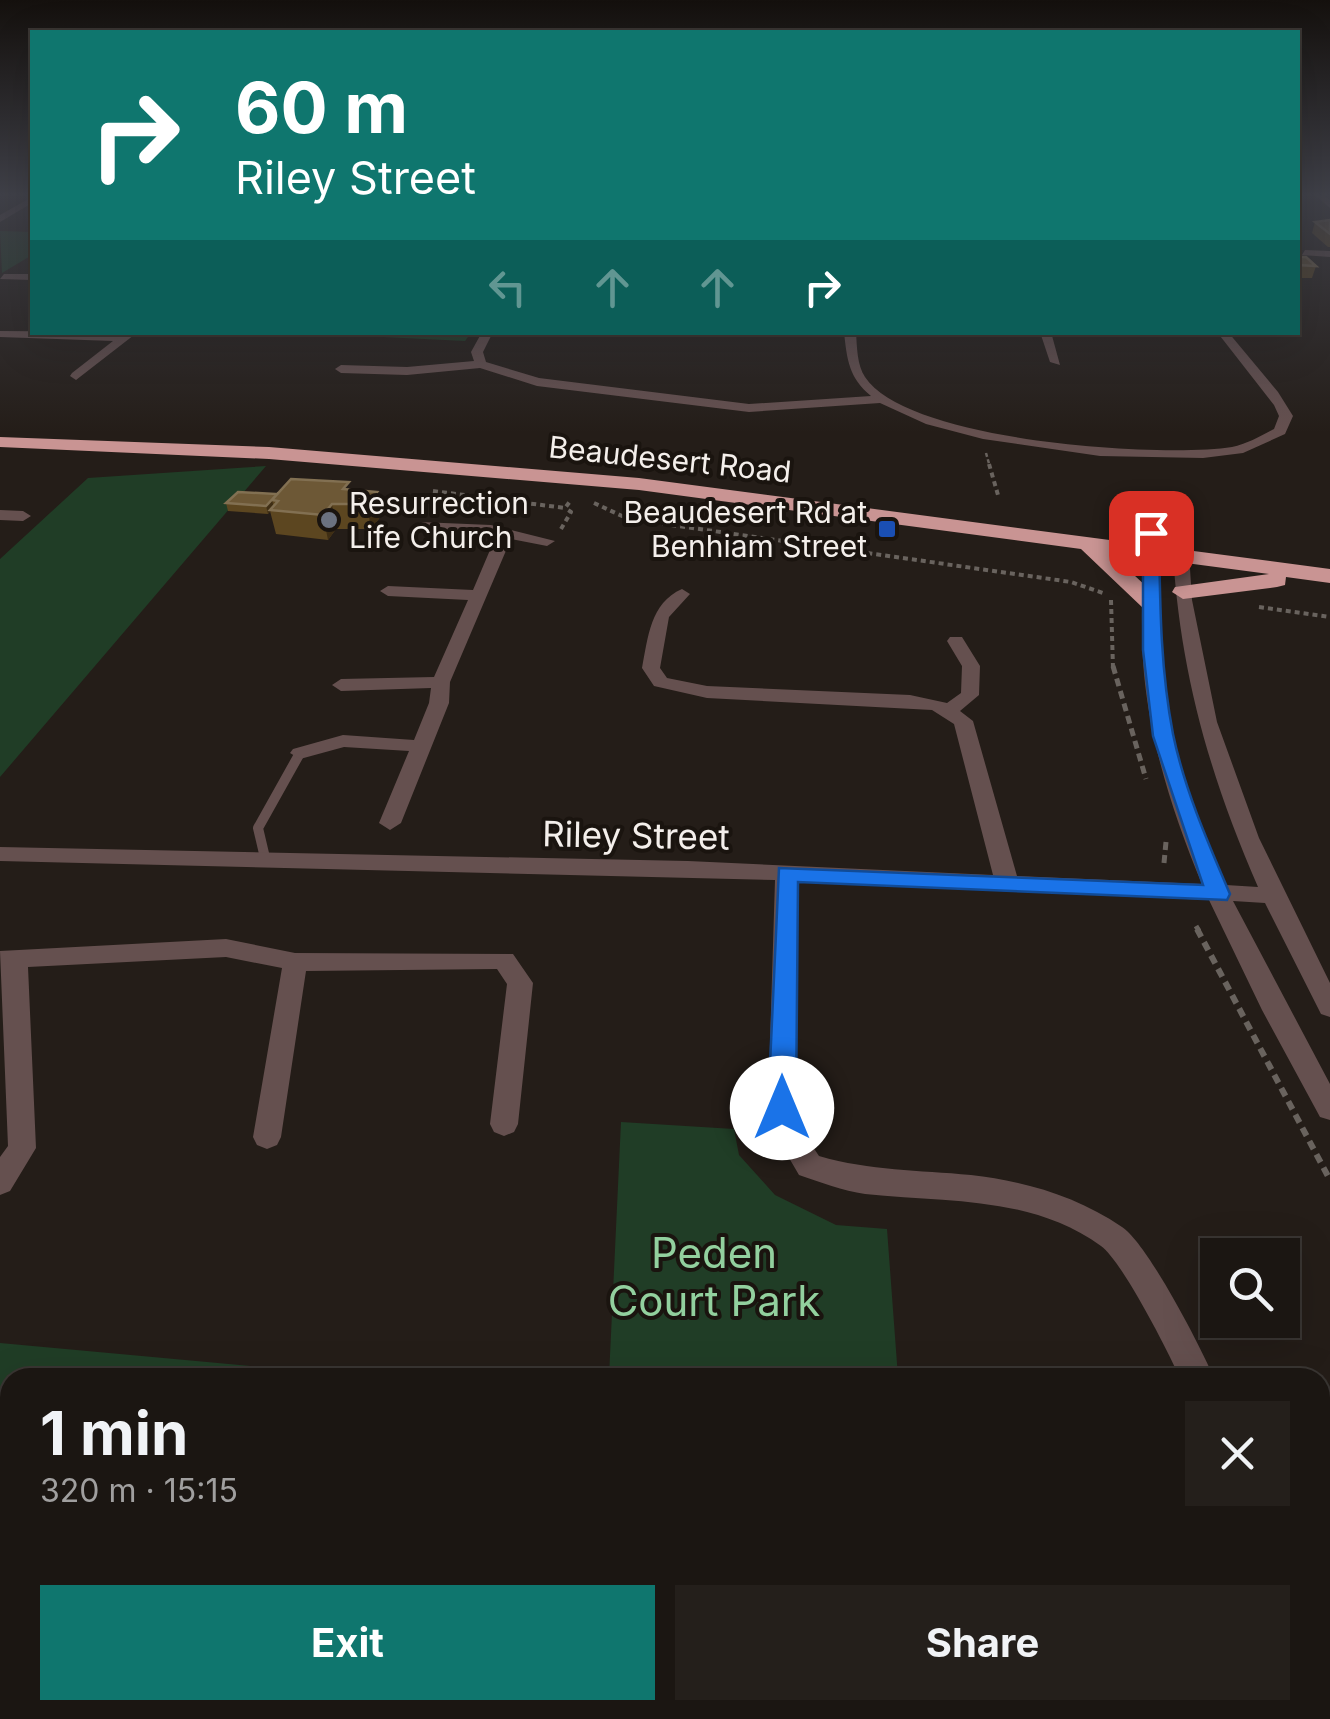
<!DOCTYPE html>
<html lang="en">
<head>
<meta charset="utf-8">
<style>
	body { margin:0; font-family:Inter,sans-serif; background:#241f1b; color:#f1f3f6; height:100vh; display:flex; flex-direction:column; font-size:38px; white-space:nowrap }
	* { box-sizing:border-box; margin:0 }
	p { font-size:32px; color:#a09f9f }
	.icon { flex:none; width:55px; height:55px; fill:none; stroke:currentColor; stroke-width:2; stroke-linecap:round; stroke-linejoin:round }
	.map { position:relative; flex:1; overflow:hidden }
	.details { position:absolute; left:0px; top:1368px; width:1330px; height:352px; display:flex; flex-direction:column; background:#1b1612; border-radius:30px 30px 0 0; box-shadow:0 10px 40px #0002,0 0 0 2px #393532 }
	.details>* { flex:none }
	.hud { position:absolute; left:30px; top:30px; width:1270px; height:305px; border-radius:0px; box-shadow:0 10px 40px #0002,0 0 0 2px #393532; background:#0f766e; color:#fff; overflow:hidden }
	.tools { position:absolute; left:1200px; top:1238px; display:grid; gap:20px }
	.tools a { display:grid; place-items:center; width:100px; height:100px; border-radius:0px; background:#1b1612; box-shadow:0 10px 40px #0002,0 0 0 2px #393532; font-size:50px }
	.pin { position:absolute; display:grid; place-items:center; width:85px; height:85px; color:#fff; margin:-42px; border-radius:20px; box-shadow:0 5px 15px #0006 }
	.me { position:absolute; width:110px; margin:-55px; rotate:0deg; stroke-linejoin:round; filter:drop-shadow(0 0 8px #0008) }
	.turn { display:flex; align-items:center; gap:35px; height:210px; padding:0 40px; font-size:45px }
	.turn .icon { width:130px; height:130px; stroke-width:2.5 }
	.turn b { display:block; font-size:70px; line-height:85px }
	.lanes { display:flex; align-items:center; height:95px; padding:0 40px; background:#0003; justify-content:center; gap:50px; direction:ltr }
	.lanes .off { opacity:.35 }
	.round { display:grid; place-items:center; flex:none; width:105px; height:105px; border-radius:0px; background:#241f1b }
	.head { display:flex; align-items:center; justify-content:space-between; height:170px; padding:0 40px }
	h1 { font-size:60px; font-weight:700; line-height:75px }
	.action { display:flex; gap:20px; margin-top:auto; padding:20px 40px }
	.action a { flex:1; height:115px; border-radius:0px; background:#0f766e; color:#fff; font-size:40px; font-weight:700; line-height:115px; text-align:center }
	.action a+a { background:#241f1b; color:#f1f3f6 }
	.map>svg:first-child { display:block }
	.green { fill:#203d26 }
	.lines { fill:none; stroke-linecap:round; stroke-linejoin:round }
	.path-far3 { stroke:#69635e; stroke-width:2.5; stroke-dasharray:4 2.5; stroke-linecap:butt }
	.path-far2 { stroke:#69635e; stroke-width:4; stroke-dasharray:5 4; stroke-linecap:butt }
	.path-far1 { stroke:#69635e; stroke-width:5; stroke-dasharray:8 5; stroke-linecap:butt }
	.path { stroke:#69635e; stroke-width:6; stroke-dasharray:9 6; stroke-linecap:butt }
	.lane { stroke:#65504f; stroke-width:10 }
	.street { fill:#65504f; fill-rule:evenodd }
	.highway { fill:#c99493; fill-rule:evenodd }
	.wall { fill:#5c4620 }
	.shaded-wall { fill:#3f2e14 }
	.building { fill:#6d5836; stroke:#827052; stroke-width:2.5 }
	.route { fill:#1a73e8; stroke:#114b97; stroke-width:2.5 }
	.worship-dot { fill:#6b7280; stroke:#1a140f; stroke-width:4 }
	.transit-dot { fill:#1a4fb4; stroke:#1a140f; stroke-width:4 }
	.labels { text-anchor:middle; dominant-baseline:central; stroke-width:8; stroke-linejoin:round; paint-order:stroke }
	.far-street-label { font-size:30px; fill:#f4efeb; stroke:#1a140f }
	.far-poi-label { font-size:30px; fill:#f4efeb; stroke:#1a140f; text-anchor:start }
	.street-label { font-size:35px; fill:#f4efeb; stroke:#1a140f }
	.near-park-label { font-size:42px; fill:#92d09e; stroke:#1a140f }
</style>
</head>
<body>
<div class="map">
<svg width="1330" height="1719" viewBox="0 0 1330 1719">
	<rect width="100%" height="100%" fill="#241d18"/>
	<!-- green -->
	<path class="green" d="M0 231 32 232V255L2 273Z
		M281 332H471V333L465 341Z
		M266 466 0 777V559L88 478Z
		M621 1122 734 1129 739 1155 775 1195 836 1225 887 1229 898 1377H609Z
		M0 1343 369 1377 10 1378V1710H949L945 1719H0Z"/>
	<g class="lines">
		<!-- path-far3 -->
		<path class="path-far3" d="M986 453 990 467"/>
		<!-- path-far2 -->
		<path class="path-far2" d="M989 464 998 495
			M433 491 565 508 571 500
			M594 503 622 516 657 523 1071 582 1103 593
			M561 529 571 512 565 508
			M1111 600 1113 668
			M1259 607 1330 617"/>
		<!-- path-far1 -->
		<path class="path-far1" d="M1113 666 1146 779
			M1164 863 1166 842
			M1196 926 1199 931"/>
		<!-- path -->
		<path class="path" d="M1197 929 1330 1180"/>
		<!-- lane -->
		<path class="lane" d="M266 862 258 828 300 753"/>
		<!-- street -->
		<path class="street" d="M1313 193H1321L1330 200V208Z
			M32 197V203L0 222V215Z
			M1305 250 1330 251V257L1302 255Z
			M32 274V280L0 279 4 274Z
			M0 331 132 332 134 335 76 380 70 376 72 373 113 341 0 337Z
			M482 332H493L483 352 486 362 539 378 749 404 871 396C849 378 847 360 844 332H856C857 347 857 365 865 377 908 442 1160 458 1232 447 1247 444 1261 436 1274 429L1279 416 1274 405 1217 332H1228L1278 392 1293 416 1285 434 1243 453 1203 458 1100 456 983 439 926 424 880 403 749 412 537 386 480 368 407 375 341 373 335 369 341 365 407 367 474 361 471 352Z
			M1040 332H1051L1060 365 1050 362Z
			M0 510 23 511 31 516 23 521 0 520Z
			M420 522 491 525 555 541 547 546 511 539 450 682 449 703 401 823 390 830 379 823 409 751 344 747 300 759 290 753 293 749 343 735 414 740 429 703 431 688 341 691 332 685 341 679 434 677 468 600 388 596 380 591 388 586 473 590 496 536 415 530 412 527Z
			M1151 528 1159 533C1160 579 1158 626 1163 672 1170 745 1196 818 1226 885L1258 887C1207 770 1178 664 1172 537L1180 532 1188 537 1192 600 1217 722 1259 838 1330 983V1017L1321 1014 1265 903 1233 901 1330 1084V1120L1320 1117 1262 1010 1209 900 798 882 796 1108 805 1135 819 1156C871 1171 918 1170 971 1175 1024 1181 1077 1196 1122 1227 1147 1243 1201 1347 1214 1378H1180C1168 1351 1122 1261 1101 1246 1030 1195 947 1203 865 1194 843 1191 820 1182 799 1175L778 1139 768 1108 775 880 0 861V847L688 861 993 875 954 724 932 710 707 698 654 686 642 668C648 638 650 603 682 589L690 594 669 617 660 668 667 678 707 686 910 695 947 703 961 693 962 666 947 641 950 637H962L980 666 979 695 960 711 973 721 1017 876 1202 884C1174 817 1151 746 1144 674 1140 627 1143 580 1143 533Z
			M226 939 295 953 513 954 533 983 518 1124 514 1132 504 1136 494 1132 490 1124 507 984 497 969 306 971 281 1137 277 1145 267 1149 257 1145 253 1137 282 968 226 957 28 967 36 1148 10 1191 0 1195V1157L8 1146 0 951Z
			M1320 1690 1330 1694V1719H1301L1299 1710H1320Z"/>
		<!-- highway -->
		<path class="highway" d="M0 437 269 447 639 478 1330 569V583L1286 577 1285 585 1277 587 1183 599 1172 592 1175 587 1269 574 1110 553 1159 598V608H1143L1081 549 639 490 269 459 0 447Z"/>
	</g>
	<!-- wall -->
	<path class="wall" d="M1330 220V247H1328L1312 233 1315 222Z
		M1298 257 1316 266 1312 278H1298Z
		M351 490 377 492 381 516 371 529H336L328 540 276 534 270 511 268 514 228 511 226 503 277 494Z"/>
	<!-- shaded-wall -->
	<path class="shaded-wall" d="M377 492 381 516 371 529 367 504Z
		M272 500 274 508 268 514 266 506Z
		M332 504 336 529 328 540 323 515Z"/>
	<!-- building -->
	<path class="building" d="M1330 220V234L1315 222Z
		M1298 257H1306L1316 266 1298 265Z
		M291 479 349 482 343 489 377 492 367 504H332L323 515 270 510 278 501 272 500Z
		M238 492 277 494 266 506 226 503Z"/>
	<!-- sky -->
	<linearGradient id="sky" x2="0" y2="1"><stop stop-color="#14100d"/><stop offset="0.45" stop-color="#3f4048"/><stop offset="1" stop-color="#3f4048" stop-opacity="0"/></linearGradient>
	<rect width="1330" height="433" fill="url(#sky)"/>
	<!-- route -->
	<path class="route" d="M1151 528 1159 533C1160 600 1160 667 1173 734 1184 788 1208 843 1230 894L1227 900 798 882 796 1108 792 1116H772L768 1108 779 868 1203 885 1153 736 1143 650V533Z"/>
	<!-- markers -->
	<circle class="worship-dot" cx="329" cy="520" r="10"/>
	<rect class="transit-dot" x="877" y="519" width="20" height="20" rx="5"/>
	<g class="labels">
		<!-- far-street labels -->
		<g class="far-street-label">
			<text transform="translate(670 459) rotate(6)">Beaudesert Road</text>
		</g>
		<!-- far-poi labels -->
		<g class="far-poi-label">
			<text x="349" y="503">Resurrection<tspan x="349" dy="34">Life Church</tspan></text>
			<text x="867" y="512" text-anchor="end">Beaudesert Rd at<tspan x="867" dy="34">Benhiam Street</tspan></text>
		</g>
		<!-- street labels -->
		<g class="street-label">
			<text transform="translate(636 835) rotate(1)">Riley Street</text>
		</g>
		<!-- near-park labels -->
		<g class="near-park-label">
			<text x="714" y="1252">Peden<tspan x="714" dy="48">Court Park</tspan></text>
		</g>
	</g>
</svg>
<div class="tools">
<a><svg class="icon" aria-label="search" viewBox="0 0 24 24"><circle cx="10" cy="10" r="6"/><path d="M15 15l6 6"/></svg></a>
</div>
<div class="pin" style="left:1151px;top:533px;background:#d93025"><svg class="icon" aria-label="arrive" viewBox="0 0 24 24"><path d="M6 21V4h12l-3 4 3 4H6"/></svg></div>
<svg class="me" style="left:782px;top:1108px" viewBox="-20 -20 40 40"><circle r="19" fill="#fff"/><path d="M0-13L10 11 0 6-10 11z" fill="#1a73e8"/></svg>
<div class="hud">
<div class="turn"><svg class="icon" aria-label="right" viewBox="0 0 24 24"><path d="M7 20v-9h11M14 6l5 5-5 5"/></svg><div><b>60 m</b>Riley Street</div></div>
<div class="lanes"><svg class="icon off" aria-label="left" viewBox="0 0 24 24"><path d="M17 20v-9H6M10 6l-5 5 5 5"/></svg><svg class="icon off" aria-label="ahead" viewBox="0 0 24 24"><path d="M12 20V5M6 11l6-6 6 6"/></svg><svg class="icon off" aria-label="ahead" viewBox="0 0 24 24"><path d="M12 20V5M6 11l6-6 6 6"/></svg><svg class="icon" aria-label="right" viewBox="0 0 24 24"><path d="M7 20v-9h11M14 6l5 5-5 5"/></svg></div>
</div>
<section class="details">
<div class="head"><div><h1>1 min</h1><p>320 m · 15:15</p></div><a class="round"><svg class="icon" aria-label="close" viewBox="0 0 24 24"><path d="M6 6l12 12M18 6L6 18"/></svg></a></div>
<div class="action"><a>Exit</a><a>Share</a></div>
</section>
</div>
</body>
</html>
